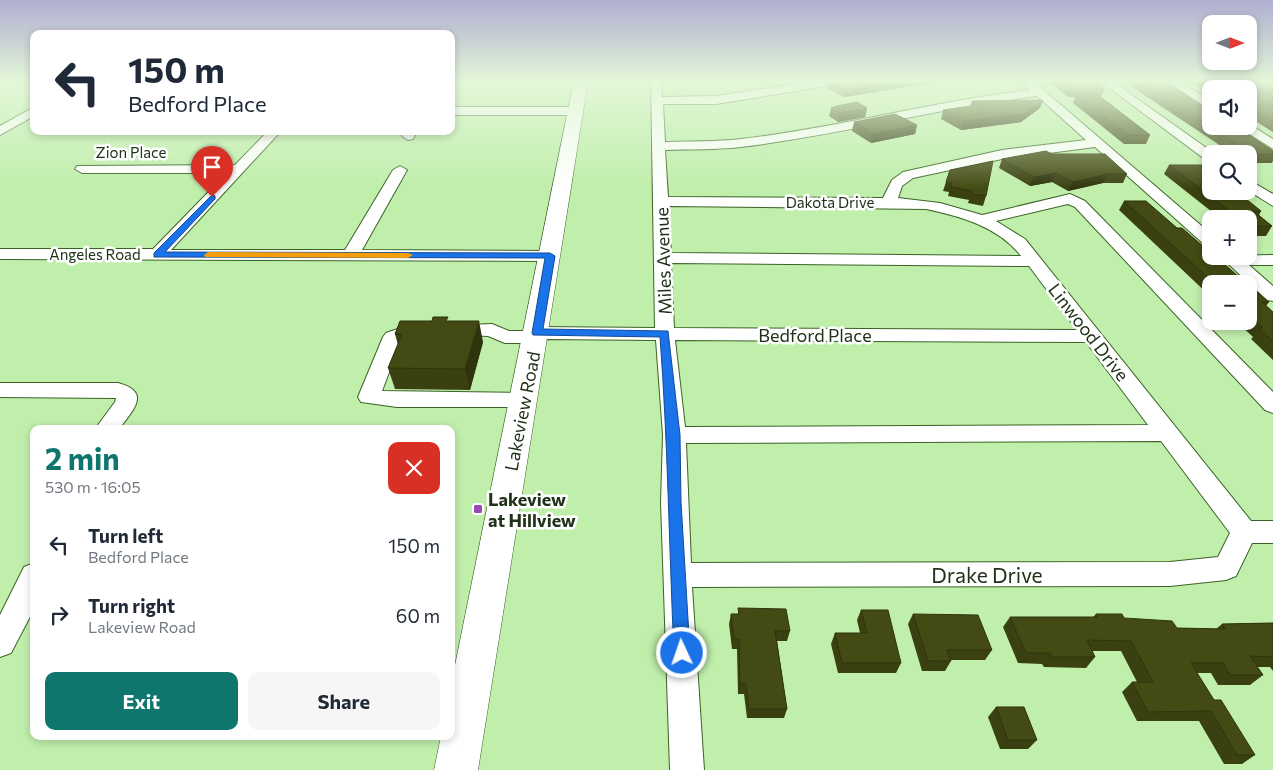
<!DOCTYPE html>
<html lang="en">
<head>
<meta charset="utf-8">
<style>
	body { margin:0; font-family:Commissioner,sans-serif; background:#f6f6f7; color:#1f2937; height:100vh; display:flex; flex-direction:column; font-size:19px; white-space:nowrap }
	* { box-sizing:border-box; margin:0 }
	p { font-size:16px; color:#747a83 }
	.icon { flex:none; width:28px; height:28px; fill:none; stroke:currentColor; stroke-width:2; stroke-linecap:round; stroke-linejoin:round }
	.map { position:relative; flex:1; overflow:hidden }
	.side { position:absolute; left:30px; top:425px; width:425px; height:315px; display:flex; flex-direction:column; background:#fff; border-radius:10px; box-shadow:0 2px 8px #0003 }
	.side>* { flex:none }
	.banner { position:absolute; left:30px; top:30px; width:425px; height:105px; border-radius:10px; box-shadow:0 2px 8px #0003; background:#fff; color:#1f2937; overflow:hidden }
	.needle { width:32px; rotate:90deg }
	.controls { position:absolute; left:1202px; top:15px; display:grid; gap:10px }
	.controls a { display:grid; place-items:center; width:55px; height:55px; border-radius:10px; background:#fff; box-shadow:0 2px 8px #0003; font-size:25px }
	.pin { position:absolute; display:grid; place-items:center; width:42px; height:42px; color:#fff; margin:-51px -21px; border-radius:50% 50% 50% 0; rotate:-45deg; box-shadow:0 0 5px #0007 }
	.pin .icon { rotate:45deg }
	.me { position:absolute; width:55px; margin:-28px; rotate:357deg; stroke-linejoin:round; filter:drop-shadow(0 0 4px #0008) }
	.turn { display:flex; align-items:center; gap:18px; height:105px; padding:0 15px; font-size:22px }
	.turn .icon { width:65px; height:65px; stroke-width:2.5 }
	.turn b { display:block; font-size:35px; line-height:42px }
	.round { display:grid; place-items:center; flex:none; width:52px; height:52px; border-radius:10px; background:#f6f6f7 }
	.headline { display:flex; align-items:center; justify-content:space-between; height:85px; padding:0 15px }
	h1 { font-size:30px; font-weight:700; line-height:38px; color:#0f766e }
	.button { display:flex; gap:10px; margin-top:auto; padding:10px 15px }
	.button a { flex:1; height:58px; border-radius:10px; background:#0f766e; color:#fff; font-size:20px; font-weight:700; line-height:58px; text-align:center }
	.button a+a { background:#f6f6f7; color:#1f2937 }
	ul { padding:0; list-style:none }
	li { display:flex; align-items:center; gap:15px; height:70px; padding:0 15px }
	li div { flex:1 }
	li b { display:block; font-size:19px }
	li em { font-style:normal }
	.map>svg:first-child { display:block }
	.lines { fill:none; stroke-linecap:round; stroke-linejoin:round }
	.minor-casing { stroke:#3b6326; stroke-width:2 }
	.major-casing { stroke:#3b6326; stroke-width:1 }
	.minor { fill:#fff; fill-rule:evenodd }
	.major { fill:#fff; fill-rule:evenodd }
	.wall { fill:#3a4010 }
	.shaded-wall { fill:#2f340d }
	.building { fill:#434a13; stroke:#2f340d }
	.route { fill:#1a73e8; stroke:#114b97 }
	.slow { fill:#f59e0b }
	.poi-dot { fill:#9947b6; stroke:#fff; stroke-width:2 }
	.labels { text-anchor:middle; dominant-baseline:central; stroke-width:5; stroke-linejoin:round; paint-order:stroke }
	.far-street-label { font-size:15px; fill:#203218; stroke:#fff }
	.street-label { font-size:18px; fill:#203218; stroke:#fff }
	.poi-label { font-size:18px; font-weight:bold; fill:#203218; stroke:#fff; text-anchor:start }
	.near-street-label { font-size:21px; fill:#203218; stroke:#fff }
</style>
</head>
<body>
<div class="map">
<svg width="1273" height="770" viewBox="0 0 1273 770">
	<rect width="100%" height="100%" fill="#c0eeab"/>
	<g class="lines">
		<defs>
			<path id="minor" d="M651 81H661L662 97 716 96 817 81H844L838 84 716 104H663L665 142C690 141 716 142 741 139 838 128 933 101 1030 90L1023 83 1025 81H1033L1211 234V247L1205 245 1095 147 1002 159 913 178 902 186 898 198 940 203 982 215 1070 194 1085 201 1273 392V413L1265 410 1075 207 1068 204 996 221 1025 239 1251 521H1273V543H1252L1236 576 1226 580 1170 586 692 587 704 770H670L661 502 663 435 656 340 544 339 536 343H505L488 336 445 334 442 330 445 326 492 324 509 331H529L537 327 655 328ZM1037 96 1086 140 1002 150 903 172 892 180 883 198 668 197 665 150C690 149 716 150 741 147 841 135 937 108 1037 96ZM668 206 926 209C960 216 999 227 1021 256L671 253ZM671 263 1029 266 1077 330 674 328ZM675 340 1086 342 1148 425 685 427ZM1161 441 1230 533 1218 557 1170 562 691 563 686 443Z
				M1100 81H1112L1215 154H1211V161L1206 160Z
				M1165 81H1179L1211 101V110Z
				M34 107V116L0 135V126Z
				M451 107H576L582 111 576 115H451Z
				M1249 124 1273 139V149L1237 126H1249Z
				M268 131H281L171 250H345L393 170 400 166 407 170 362 250 550 251 556 252 558 256 556 260 550 261 0 259V249H153L227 173H82L75 169 77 166 235 165Z
				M404 131H417L413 139 408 140 402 136Z
				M1249 180 1273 194V206L1249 191Z
				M1273 255V265H1249L1273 286V301L1267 300 1220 256Z
				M412 324 429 326 432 330 429 334 401 341 382 391 524 393 532 395 535 400 532 405 524 407H397L361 402 358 397 383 337 386 333Z
				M0 383H118C152 392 133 410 119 429H95L115 402 116 398 0 397Z
				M34 563V609L11 653 0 657V615L24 567Z"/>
			<path id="major" d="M574 81H588L478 770H434L441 736H451V685Z"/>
		</defs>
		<!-- minor casing -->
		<use href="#minor" class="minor-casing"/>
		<!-- major casing -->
		<use href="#major" class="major-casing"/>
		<!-- minor -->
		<use href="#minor" class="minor"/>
		<!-- major -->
		<use href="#major" class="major"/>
	</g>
	<!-- wall -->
	<path class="wall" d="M828 81H938V82L844 97 827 88Z
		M1048 81H1094L1105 89 1101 97 1150 135 1146 144H1124L1073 103 1075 97H1068Z
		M1123 81H1165L1273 151V161L1272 163H1249V154H1233Z
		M1188 81H1273V132L1249 117V89H1211V95Z
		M972 101 1040 108 1021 122 961 130 941 119 943 110 970 106Z
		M831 108H867L865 117 838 122 829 116Z
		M854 122 917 125 915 134 871 143 852 131Z
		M1052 154 1127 174 1123 183H1103L1068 191 1052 182 1030 186 999 168 1002 159Z
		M1169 165 1261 211 1259 215 1272 226 1266 236H1249V219H1221L1164 174Z
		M950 170 986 196 983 206 968 203 969 200 948 196 949 192 943 191Z
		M1124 201 1177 228 1247 284H1211V297L1119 210Z
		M1249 285 1269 302 1266 306 1273 312V360L1251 339 1253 337 1236 321H1249Z
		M449 321 483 342 470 390 395 389 388 368 398 345 395 334Z
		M738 608 790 631 787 641H777L787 709 784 718H747L744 694H738L737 649H732L729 624 731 614H738Z
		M861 610 901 663 896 673H838L831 644 835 633H860L857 620Z
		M913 614 992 650 985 660H950L951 661 945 671H922L908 624Z
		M1096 614 1124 618 1177 628 1216 629 1222 624 1273 623V671L1270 667H1257L1263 675 1250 685H1218L1211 673H1197L1214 700 1255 755 1242 764H1224L1199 721H1137L1122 692 1132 682H1137L1121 651H1092L1095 657 1086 668 1044 667 1042 664 1018 663 1003 627 1010 617H1093Z
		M996 707 1037 740 1028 749H1000L988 717Z"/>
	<!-- shaded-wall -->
	<path class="shaded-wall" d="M899 81H938V82L844 97 845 89Z
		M1043 100 1040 108 1021 122 961 130 964 121Z
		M867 108 865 117 838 122 839 113Z
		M917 125 915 134 871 143 873 134Z
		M1056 173 1052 182 1030 186 1034 177Z
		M1107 174 1103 183 1068 191 1073 182Z
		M479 321 483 342 470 390 465 369Z"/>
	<!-- building -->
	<path class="building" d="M831 81H899L845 89Z
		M1061 81H1094L1105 89H1071Z
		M1138 81H1165L1211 111V126H1235L1273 151V154H1253Z
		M1206 81H1273V120L1249 106V89H1219Z
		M1076 95H1098L1150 135H1128Z
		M1043 100 1024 114 964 121 943 110 978 105 972 101Z
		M857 102 867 108 839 113 831 108 837 106Z
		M895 114 917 125 873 134 854 122Z
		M1046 151 1052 154H1105L1127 174H1107L1073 182 1056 173 1034 177 1002 159Z
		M993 161 986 196 972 194V191L951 187 952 183 946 182 950 170Z
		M1169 165H1202L1211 172V191H1236L1261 211H1253L1272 226H1250L1249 225V219H1240Z
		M1124 201H1146L1177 228H1182L1211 253V256H1215L1247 284H1215Z
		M1249 285 1269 302H1262L1273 312V341L1259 328H1263L1249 315Z
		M433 317H448L446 321H479L465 369 388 368 402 334H395L400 321H432Z
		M738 608 786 609 790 631H775L787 709H749L746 684H740L739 639H734L731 614H739Z
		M861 610H888L901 663H842L835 633H867Z
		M913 614 978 615 992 650H947L951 661H928Z
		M1096 614H1122L1124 618 1172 621 1177 628 1225 629 1222 624 1273 623V657L1250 656 1263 675H1230L1223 663H1191L1214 700H1221L1255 755H1237L1211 711 1148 712 1132 682H1153L1131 641 1087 640 1095 657H1052L1050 653H1026L1010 617H1097Z
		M996 707H1024L1037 740H1008Z"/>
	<!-- sky -->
	<linearGradient id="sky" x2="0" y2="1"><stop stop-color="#b0aed0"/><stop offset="0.43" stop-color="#e3f7d9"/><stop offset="1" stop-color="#e3f7d9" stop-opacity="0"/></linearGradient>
	<rect width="1273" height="189" fill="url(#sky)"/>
	<!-- route -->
	<path class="route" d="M212 195 215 196V199L165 252 550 253 555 256 543 329 668 331 680 435 681 502 690 653 687 658 682 661 676 658 674 653C669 547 668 442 660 337L533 335 532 333 545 258 154 257V253Z"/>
	<!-- slow -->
	<path class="slow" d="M208 252 408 253 413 255 408 258 205 257 204 255Z"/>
	<!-- markers -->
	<rect class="poi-dot" x="473" y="504" width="10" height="10" rx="2.5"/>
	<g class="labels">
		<!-- far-street labels -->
		<g class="far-street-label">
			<text x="131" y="152">Zion Place</text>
			<text x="830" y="202">Dakota Drive</text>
			<text x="95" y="254">Angeles Road</text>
		</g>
		<!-- street labels -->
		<g class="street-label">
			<text transform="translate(663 261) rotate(-92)">Miles Avenue</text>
			<text transform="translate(1089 332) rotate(52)">Linwood Drive</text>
			<text x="815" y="335">Bedford Place</text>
			<text transform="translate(522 411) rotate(-79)">Lakeview Road</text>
		</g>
		<!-- poi labels -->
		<g class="poi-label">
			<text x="488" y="499">Lakeview<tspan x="488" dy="21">at Hillview</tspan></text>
		</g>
		<!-- near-street labels -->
		<g class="near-street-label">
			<text x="987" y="574">Drake Drive</text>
		</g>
	</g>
</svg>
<div class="controls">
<a><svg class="needle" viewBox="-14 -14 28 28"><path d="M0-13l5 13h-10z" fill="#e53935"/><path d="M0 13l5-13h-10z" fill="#747a83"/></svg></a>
<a><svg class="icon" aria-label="sound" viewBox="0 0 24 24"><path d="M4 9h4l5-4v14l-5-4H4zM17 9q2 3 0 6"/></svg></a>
<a><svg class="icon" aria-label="search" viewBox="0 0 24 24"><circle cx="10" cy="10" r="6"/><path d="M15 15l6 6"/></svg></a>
<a>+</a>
<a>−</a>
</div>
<div class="pin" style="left:212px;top:197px;background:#d93025"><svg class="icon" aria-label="arrive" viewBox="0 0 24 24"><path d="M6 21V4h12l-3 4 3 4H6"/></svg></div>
<svg class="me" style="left:682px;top:653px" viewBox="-20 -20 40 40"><circle r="17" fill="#1a73e8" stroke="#fff" stroke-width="3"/><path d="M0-11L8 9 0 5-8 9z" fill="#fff"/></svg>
<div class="banner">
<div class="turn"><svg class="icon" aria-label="left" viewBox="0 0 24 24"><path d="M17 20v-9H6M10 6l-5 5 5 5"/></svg><div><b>150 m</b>Bedford Place</div></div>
</div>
<section class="side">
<div class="headline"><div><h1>2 min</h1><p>530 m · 16:05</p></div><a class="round" style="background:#d93025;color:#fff"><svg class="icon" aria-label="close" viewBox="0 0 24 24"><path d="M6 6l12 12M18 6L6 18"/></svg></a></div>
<ul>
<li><svg class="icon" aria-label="left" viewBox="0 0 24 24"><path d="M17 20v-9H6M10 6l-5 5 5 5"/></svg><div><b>Turn left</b><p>Bedford Place</p></div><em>150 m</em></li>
<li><svg class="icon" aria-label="right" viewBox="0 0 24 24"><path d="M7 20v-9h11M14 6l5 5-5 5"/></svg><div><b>Turn right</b><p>Lakeview Road</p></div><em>60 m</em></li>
</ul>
<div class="button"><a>Exit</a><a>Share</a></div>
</section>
</div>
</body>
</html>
